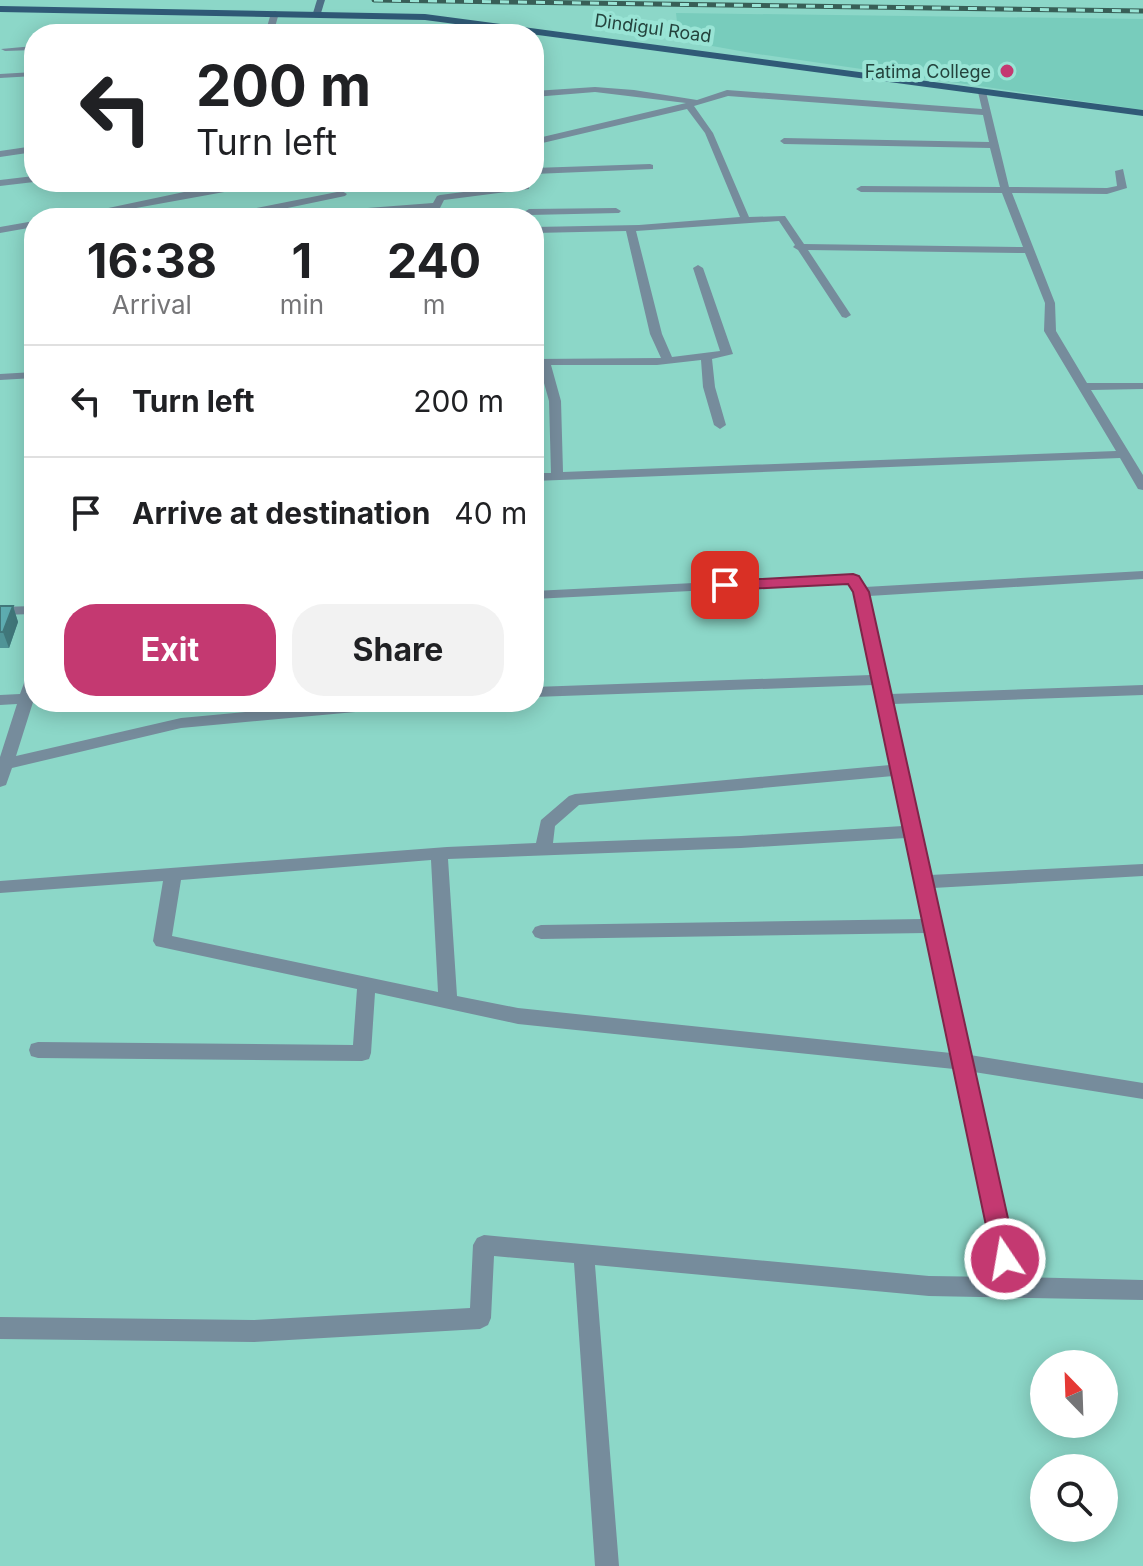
<!DOCTYPE html>
<html lang="en">
<head>
<meta charset="utf-8">
<style>
	body { margin:0; font-family:Inter,sans-serif; background:#f2f2f2; color:#202124; height:100vh; display:flex; flex-direction:column; font-size:30px; white-space:nowrap }
	* { box-sizing:border-box; margin:0 }
	p { font-size:26px; color:#757577 }
	.icon { flex:none; width:44px; height:44px; fill:none; stroke:currentColor; stroke-width:2; stroke-linecap:round; stroke-linejoin:round }
	.map { position:relative; flex:1; overflow:hidden }
	.sheet { position:absolute; left:24px; top:208px; width:520px; height:504px; display:flex; flex-direction:column; background:#fff; border-radius:32px; box-shadow:0 4px 20px #0003 }
	.sheet>* { flex:none }
	.banner { position:absolute; left:24px; top:24px; width:520px; height:168px; border-radius:32px; box-shadow:0 4px 20px #0003; background:#fff; color:#202124; overflow:hidden }
	.needle { width:52px; rotate:337deg }
	.controls { position:absolute; left:1030px; top:1350px; display:grid; gap:16px }
	.controls a { display:grid; place-items:center; width:88px; height:88px; border-radius:50%; background:#fff; box-shadow:0 4px 20px #0003; font-size:40px }
	.pin { position:absolute; display:grid; place-items:center; width:68px; height:68px; color:#fff; margin:-34px; border-radius:16px; box-shadow:0 4px 12px #0006 }
	.me { position:absolute; width:88px; margin:-44px; rotate:348deg; stroke-linejoin:round; filter:drop-shadow(0 0 6px #0008) }
	.turn { display:flex; align-items:center; gap:28px; height:168px; padding:0 40px; font-size:36px }
	.turn .icon { width:104px; height:104px; stroke-width:2.5 }
	.turn b { display:block; font-size:56px; line-height:68px }
	.eta { display:flex; justify-content:space-evenly; align-items:center; height:136px; text-align:center }
	.eta b { font-size:48px; font-weight:700; line-height:56px }
	.primary-button { display:flex; gap:16px; margin-top:auto; padding:16px 40px }
	.primary-button a { flex:1; height:92px; border-radius:32px; background:#c43971; color:#fff; font-size:32px; font-weight:700; line-height:92px; text-align:center }
	.primary-button a+a { background:#f2f2f2; color:#202124 }
	ul { padding:0; list-style:none }
	li { display:flex; align-items:center; gap:24px; height:112px; padding:0 40px; border-top:2px solid #e0e0e0 }
	li div { flex:1 }
	li b { display:block; font-size:30px }
	li em { font-style:normal }
	.map>svg:first-child { display:block }
	.built { fill:#78ccbc }
	.lines { fill:none; stroke-linecap:round; stroke-linejoin:round }
	.street { fill:#768c9c; fill-rule:evenodd }
	.secondary { fill:#4e6f86; fill-rule:evenodd }
	.primary { fill:#305a77; fill-rule:evenodd }
	.rail-casing { stroke:#385f57; stroke-width:5 }
	.rail { stroke:#99e4d5; stroke-width:3; stroke-dasharray:9; stroke-linecap:butt }
	.wall { fill:#509497 }
	.shaded-wall { fill:#41787b }
	.building { fill:#5dacb0; stroke:#41787b; stroke-width:2 }
	.route { fill:#c43971; stroke:#7f2549; stroke-width:2 }
	.poi-dot { fill:#c43971; stroke:#99e4d5; stroke-width:3 }
	.labels { text-anchor:middle; dominant-baseline:central; stroke-width:8; stroke-linejoin:round; paint-order:stroke }
	.far-street-label { font-size:18px; fill:#24433d; stroke:#99e4d5 }
	.far-poi-label { font-size:18px; fill:#24433d; stroke:#99e4d5; text-anchor:end }
</style>
</head>
<body>
<div class="map">
<svg width="1143" height="1566" viewBox="0 0 1143 1566">
	<rect width="100%" height="100%" fill="#8cd7c8"/>
	<!-- built -->
	<path class="built" d="M676 13 1143 19V110L751 53 679 40Z"/>
	<g class="lines">
		<!-- street -->
		<path class="street" d="M275 11 279 13 273 34H265L271 13Z
			M34 46V50L5 51 1 49Z
			M34 72V76L0 78V74Z
			M534 73H540L541 75 534 77Z
			M595 87 634 90 697 100 727 90 982 109 978 92 982 89 986 92 1009 187 1107 188 1117 186 1115 171 1123 169 1127 188 1107 194 1012 193 1055 303 1056 331 1087 383H1143V389L1091 390 1143 475V490L1138 489 1120 458 534 481V473H551L549 401 539 365H534V359L661 358 650 334 626 231 534 233V227L639 225 740 217 705 133 687 109 534 145V139L686 103 595 92 534 97V91ZM728 96 983 115 989 142 784 138 780 141 784 144 990 148 1000 187 861 186 856 189 861 192 1002 193 1023 247 804 244 785 216 749 217 713 133 694 106ZM779 221 795 245 793 247 798 250 842 317 846 318 851 315 808 250 1025 253 1045 303 1044 331 1116 451 563 472 561 401 551 365H657L701 360 703 387 714 425 720 429 726 425 715 387 712 359 733 354 703 268 698 265 693 268 720 351 672 357 662 334 636 231Z
			M34 146V152L0 157V151Z
			M650 164 653 165V169L534 174V168Z
			M34 176V182L0 186V180Z
			M255 182H280L81 218H61L184 192Z
			M526 184 529 185V189L444 200 440 208 437 209 310 218 312 213 315 212 433 203 437 196 440 195Z
			M342 191 347 194 345 196 239 218 242 211Z
			M616 208 621 211 619 213 529 215 524 212 529 209Z
			M34 221V227L0 233V227Z
			M34 372V378L0 380V374Z
			M1143 571V579L869 596 890 694 1143 685V695L893 704 930 875 1143 864V876L933 888 970 1055 1143 1083V1099L974 1072 1019 1277 1143 1280V1300L929 1296 595 1265 619 1566H595L574 1263 494 1256 491 1318 488 1325 480 1329 254 1342 0 1339V1317L254 1320 470 1308 473 1245 477 1238 484 1235 929 1276 998 1277 954 1069 518 1024 375 993 371 1053 369 1059 362 1061 38 1058 31 1056 29 1050 31 1044 38 1042 353 1045 357 989 156 946 153 941 163 881 0 893V881L447 847 536 843 541 820 569 796 575 794 890 765 873 685 534 697V687L871 675 854 592 849 583 534 599V591L853 575 858 576 865 587ZM893 776 903 826 741 836 553 843 555 826 579 805ZM906 838 923 919 541 925 535 927 532 932 535 937 541 939 926 933 951 1053 518 1008 457 996 448 859 741 848ZM431 860 438 992 172 936 181 880Z
			M34 606V614L0 615V607Z
			M34 670V699L16 756 181 718 355 702H418L410 707 181 728 12 768 6 785 0 787V757L17 704 0 705V695L20 694 27 675Z"/>
		<!-- secondary -->
		<path class="secondary" d="M317 0H325L321 13 317 15 313 13Z"/>
		<!-- primary -->
		<path class="primary" d="M0 6 425 14 1143 110V116L425 20 0 12Z"/>
		<defs>
			<path id="rail" d="M374 0 1143 11"/>
		</defs>
		<!-- rail casing -->
		<use href="#rail" class="rail-casing"/>
		<!-- rail -->
		<use href="#rail" class="rail"/>
	</g>
	<!-- wall -->
	<path class="wall" d="M0 606H13L18 622 9 648H0Z"/>
	<!-- shaded-wall -->
	<path class="shaded-wall" d="M13 606 18 622 9 648 3 632Z"/>
	<!-- building -->
	<path class="building" d="M0 606H13L3 632H0Z"/>
	<!-- route -->
	<path class="route" d="M853 574 859 576 869 592 1017 1259 1014 1267 1005 1271 996 1267 993 1259 853 592 848 584 725 590 718 585 725 581Z"/>
	<!-- markers -->
	<circle class="poi-dot" cx="1007" cy="71" r="8"/>
	<g class="labels">
		<!-- far-street labels -->
		<g class="far-street-label">
			<text transform="translate(653 28) rotate(8)">Dindigul Road</text>
		</g>
		<!-- far-poi labels -->
		<g class="far-poi-label">
			<text x="991" y="71">Fatima College</text>
		</g>
	</g>
</svg>
<div class="controls">
<a><svg class="needle" viewBox="-14 -14 28 28"><path d="M0-13l5 13h-10z" fill="#e53935"/><path d="M0 13l5-13h-10z" fill="#757577"/></svg></a>
<a><svg class="icon" aria-label="search" viewBox="0 0 24 24"><circle cx="10" cy="10" r="6"/><path d="M15 15l6 6"/></svg></a>
</div>
<div class="pin" style="left:725px;top:585px;background:#d93025"><svg class="icon" aria-label="arrive" viewBox="0 0 24 24"><path d="M6 21V4h12l-3 4 3 4H6"/></svg></div>
<svg class="me" style="left:1005px;top:1259px" viewBox="-20 -20 40 40"><circle r="17" fill="#c43971" stroke="#fff" stroke-width="3"/><path d="M0-11L8 9 0 5-8 9z" fill="#fff"/></svg>
<div class="banner">
<div class="turn"><svg class="icon" aria-label="left" viewBox="0 0 24 24"><path d="M17 20v-9H6M10 6l-5 5 5 5"/></svg><div><b>200 m</b>Turn left</div></div>
</div>
<section class="sheet">
<div class="eta">
<div><b>16:38</b><p>Arrival</p></div>
<div><b>1</b><p>min</p></div>
<div><b>240</b><p>m</p></div>
</div>
<ul>
<li><svg class="icon" aria-label="left" viewBox="0 0 24 24"><path d="M17 20v-9H6M10 6l-5 5 5 5"/></svg><div><b>Turn left</b></div><em>200 m</em></li>
<li><svg class="icon" aria-label="arrive" viewBox="0 0 24 24"><path d="M6 21V4h12l-3 4 3 4H6"/></svg><div><b>Arrive at destination</b></div><em>40 m</em></li>
</ul>
<div class="primary-button"><a>Exit</a><a>Share</a></div>
</section>
</div>
</body>
</html>
